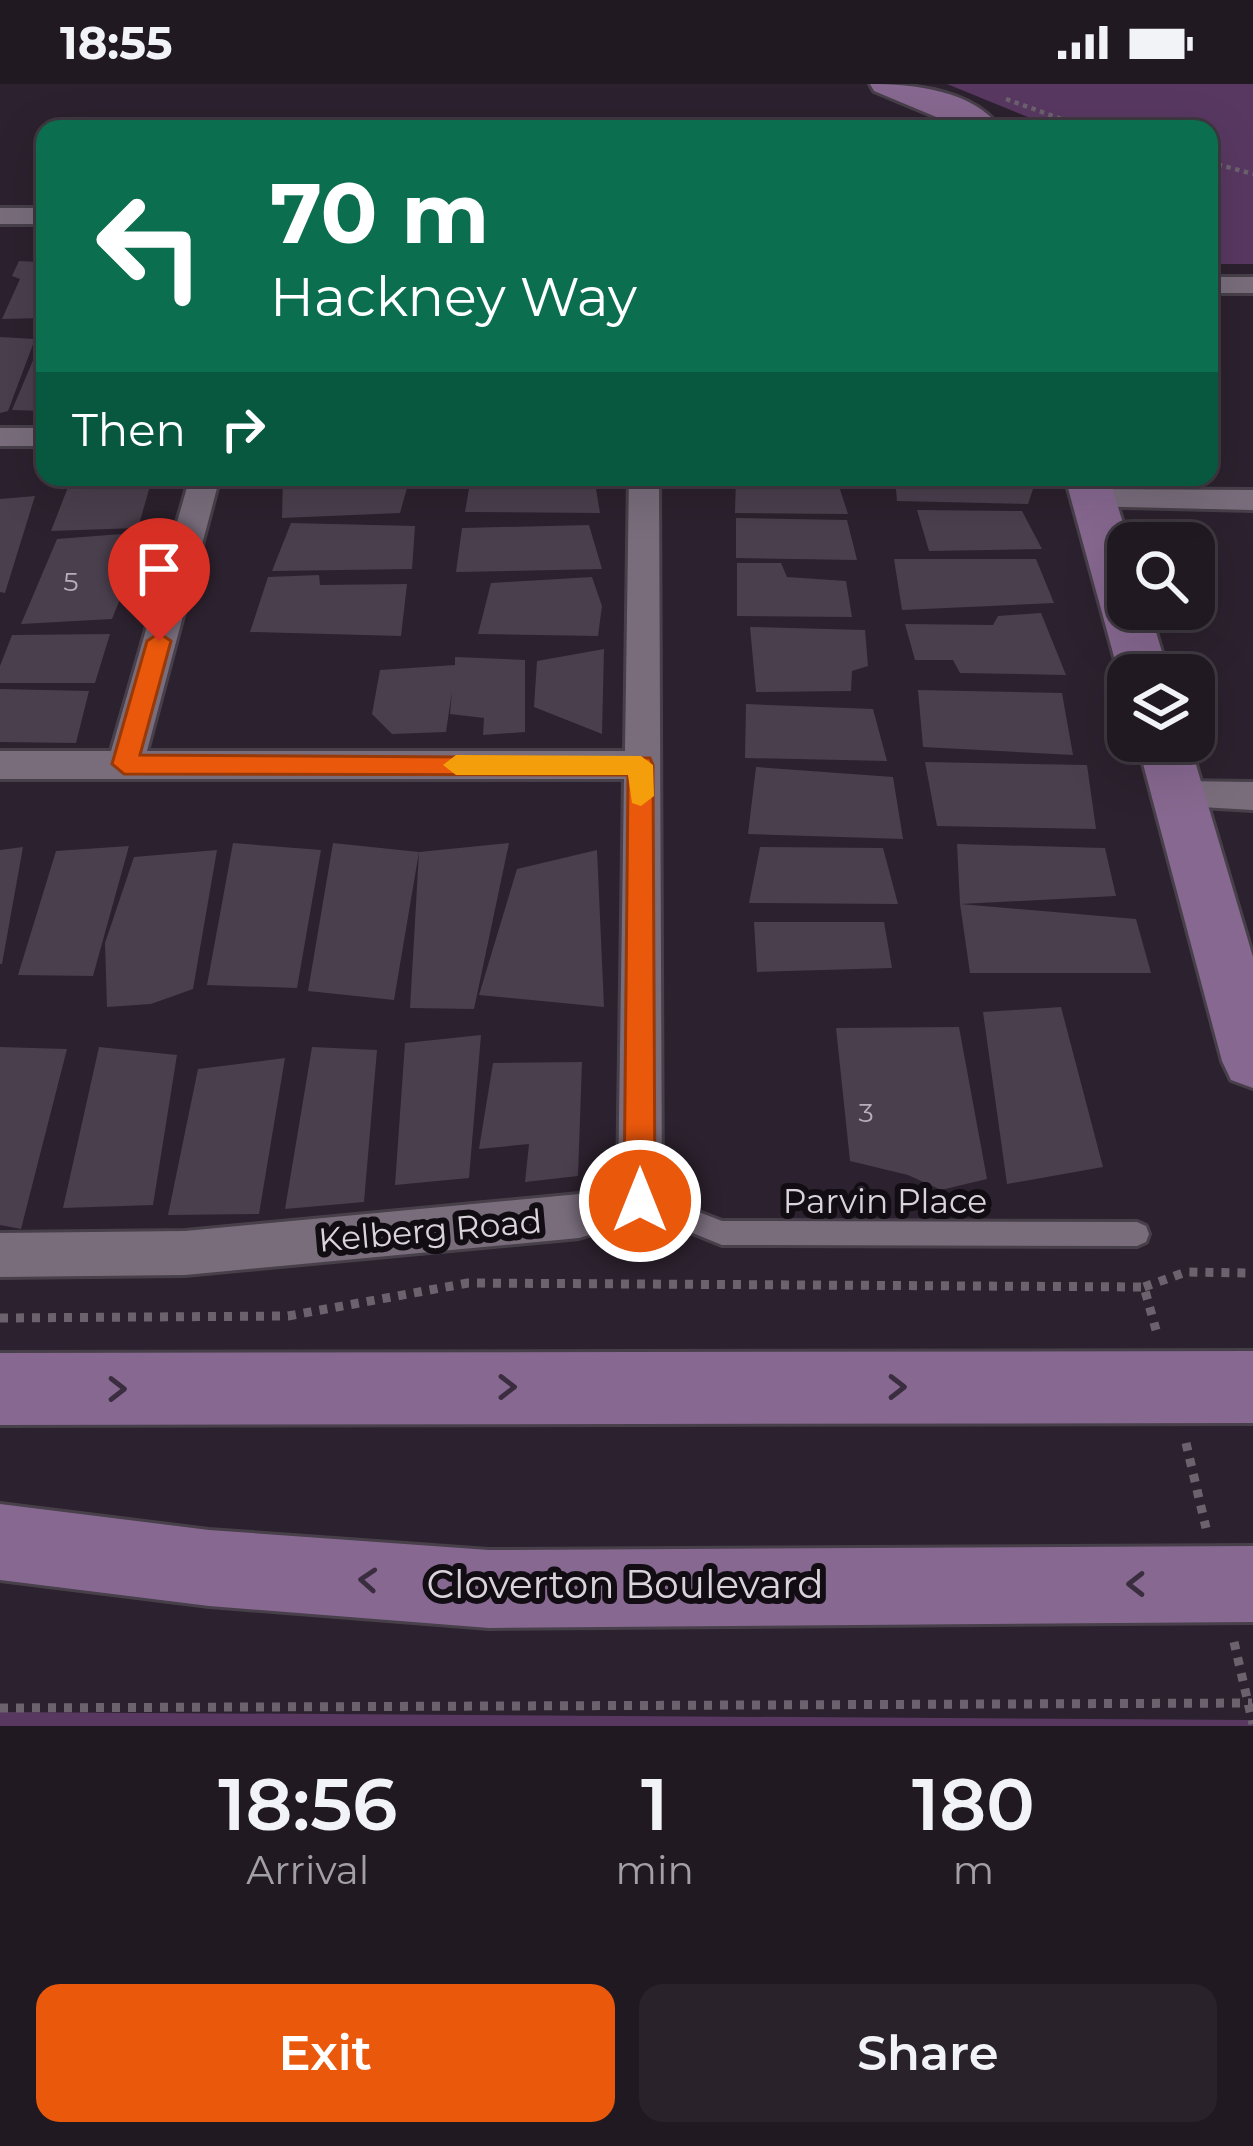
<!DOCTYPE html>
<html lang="en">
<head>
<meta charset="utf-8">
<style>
	body { margin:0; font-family:Montserrat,sans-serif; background:#29222a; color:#f1f3f6; height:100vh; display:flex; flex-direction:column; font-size:45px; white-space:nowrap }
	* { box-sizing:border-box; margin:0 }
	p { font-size:39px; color:#a2a0a5 }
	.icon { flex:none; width:66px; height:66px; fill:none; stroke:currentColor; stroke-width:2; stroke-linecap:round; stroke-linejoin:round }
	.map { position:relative; height:1642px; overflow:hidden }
	.side { display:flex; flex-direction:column; background:#211922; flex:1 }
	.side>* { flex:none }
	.banner { position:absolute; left:36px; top:36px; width:1182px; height:366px; border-radius:24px; box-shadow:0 12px 48px #0002,0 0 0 3px #3e3840; background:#0b6e4f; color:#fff; overflow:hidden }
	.fabs { position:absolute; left:1107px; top:438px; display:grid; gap:24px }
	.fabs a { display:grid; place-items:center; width:108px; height:108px; border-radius:24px; background:#211922; box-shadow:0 12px 48px #0002,0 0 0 3px #3e3840; font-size:60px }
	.pin { position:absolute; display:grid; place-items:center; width:102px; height:102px; color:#fff; margin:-123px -51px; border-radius:50% 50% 50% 0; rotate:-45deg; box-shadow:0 0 12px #0007 }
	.pin .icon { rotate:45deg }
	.me { position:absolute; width:132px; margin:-66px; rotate:0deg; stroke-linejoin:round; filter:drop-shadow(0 0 9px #0008) }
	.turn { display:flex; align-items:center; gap:42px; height:252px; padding:0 36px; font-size:54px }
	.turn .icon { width:156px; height:156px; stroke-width:2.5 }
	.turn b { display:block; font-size:84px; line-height:102px }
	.then { display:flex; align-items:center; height:114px; padding:0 36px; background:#0003; gap:24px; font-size:45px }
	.eta { display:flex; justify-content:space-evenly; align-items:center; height:204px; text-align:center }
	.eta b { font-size:72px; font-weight:600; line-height:84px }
	.primary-button { display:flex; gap:24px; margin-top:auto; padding:24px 36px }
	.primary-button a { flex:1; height:138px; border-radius:24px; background:#ea580c; color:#fff; font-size:48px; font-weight:600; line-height:138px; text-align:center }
	.primary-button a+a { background:#29222a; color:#f1f3f6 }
	.status { display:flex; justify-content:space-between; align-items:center; height:84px; padding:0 60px; background:#211922; direction:ltr }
	.status svg { height:33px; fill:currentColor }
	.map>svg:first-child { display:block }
	.green { fill:#583861 }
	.building { fill:#4a3f4d }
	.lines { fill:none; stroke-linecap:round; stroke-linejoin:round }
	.lane-casing { stroke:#473f49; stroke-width:6 }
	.street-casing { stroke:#473f49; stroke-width:6 }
	.secondary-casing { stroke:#473f49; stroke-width:6 }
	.path-far1 { stroke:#6c626e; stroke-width:4.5; stroke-dasharray:4.5 4.5; stroke-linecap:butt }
	.path { stroke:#6c626e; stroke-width:9; stroke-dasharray:8 8; stroke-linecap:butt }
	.lane { fill:#796d7c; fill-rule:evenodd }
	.street { fill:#796d7c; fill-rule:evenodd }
	.secondary { fill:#876890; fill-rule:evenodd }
	.oneway { stroke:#3a2d3f }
	.route { fill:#ea580c; stroke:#983908; stroke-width:3 }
	.slow { fill:#f59e0b }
	.labels { text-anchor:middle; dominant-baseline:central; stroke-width:12; stroke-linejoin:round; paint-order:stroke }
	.number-label { font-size:27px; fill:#b6aeb8 }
	.street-label { font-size:33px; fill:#dad3dc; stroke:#110d13 }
	.near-street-label { font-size:39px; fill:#dad3dc; stroke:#110d13 }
</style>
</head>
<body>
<div class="status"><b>18:55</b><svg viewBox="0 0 49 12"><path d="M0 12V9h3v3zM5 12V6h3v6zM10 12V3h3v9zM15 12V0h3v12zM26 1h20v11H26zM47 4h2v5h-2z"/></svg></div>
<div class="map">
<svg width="1253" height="1642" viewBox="0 0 1253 1642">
	<rect width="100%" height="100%" fill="#2c212e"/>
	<!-- green -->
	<path class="green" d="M947 0H1253V180H1209V45H1044L1045 40Z
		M0 1628 1253 1636V1642H0Z"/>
	<!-- building -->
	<path class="building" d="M45 173V234L2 235 20 195 12 192 19 177 38 178Z
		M45 248V327L12 326Z
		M0 253 35 255 8 327 0 329Z
		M283 393H410L400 429 282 434Z
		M471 393H594L600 429 465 428Z
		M736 393 837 396 848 430 735 429Z
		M895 393H1023L1034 402 1028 420 897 417Z
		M150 402 138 444 51 447 68 403Z
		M35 412 5 509 0 508V415Z
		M917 426 1022 427 1042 465 929 467Z
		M736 434 847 436 857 476 736 474Z
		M291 439 415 442 412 485 272 487Z
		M589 441 602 485 456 488 462 444Z
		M147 448 112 535 21 540 57 455Z
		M894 475H1036L1054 519 902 526Z
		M737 479H781L787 493 846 497 852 533 737 532Z
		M319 491 320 501 407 500 401 552 250 548 268 493Z
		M592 493 602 522 598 552 478 550 491 499Z
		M1041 529 1066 591 960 589 953 576H915L905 540 993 541 998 532Z
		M750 543 865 546 868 582 852 587 851 607 756 608Z
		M110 550 95 599H0V582L12 551Z
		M604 565 602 650 534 623 537 577Z
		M455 573 525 576V648L483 651 484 634 450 630 452 607 446 648 392 650 372 630 380 586 455 581Z
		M0 605 89 607 76 659 0 658Z
		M918 606 1062 609 1073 671 923 663Z
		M746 620 873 625 887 677 745 674Z
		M925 678 1087 681 1096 745 937 742Z
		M756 683 893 693 903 755 748 750Z
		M233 759 321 766 297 904 207 901Z
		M333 759 419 768 509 759 474 925 410 924 419 768 394 916 308 907Z
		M957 760 1105 764 1116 812 960 820Z
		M129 762 93 892 18 891 56 767Z
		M23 763 2 880H0V766Z
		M760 763 883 764 898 820 749 819Z
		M217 766 193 905 151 920 107 923 105 859 134 773Z
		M597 766 604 923 479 911 517 785Z
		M960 820 1136 835 1151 889H970Z
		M754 838H884L892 884 757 888Z
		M1061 923 1103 1083 1007 1100 983 928Z
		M959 943 987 1095 941 1106 908 1091 850 1077 836 944Z
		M481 951 469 1094 395 1101 405 959Z
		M0 963 67 965 21 1145 0 1141Z
		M99 963 177 971 153 1121 63 1124Z
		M312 963 377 966 364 1118 285 1125Z
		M285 974 259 1130 168 1131 198 985Z
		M582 978 578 1092 525 1098 529 1060 479 1065 493 979Z"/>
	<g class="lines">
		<defs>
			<path id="lane" d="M640 1105 722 1137 1137 1138 1146 1142 1149 1150 1146 1158 1137 1162 722 1161 631 1124 628 1116 631 1108Z"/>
			<path id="street" d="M0 124H45V140H0Z
				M1209 193H1253V209H1209Z
				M0 344H45V362H0Z
				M190 393H220L147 667H625L629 393H659L662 1116 656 1131 579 1154 185 1191 0 1193V1149L185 1147 579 1110 618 1101 624 695H0V667H111Z
				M1093 405 1253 406V426L1082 422 1078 415 1082 408Z
				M1179 697 1253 698V726L1166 721 1161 711 1166 701Z"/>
			<path id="secondary" d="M870 0C913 0 974 6 1001 45H965L874 7Z
				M1065 393H1109L1129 459 1128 525H1149L1169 591H1128V604L1119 591Z
				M1137 657H1189L1253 873V1004L1231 996 1222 977Z
				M1253 1267V1339L0 1341V1269Z
				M0 1420 209 1446 489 1466 1253 1462V1538L489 1544 209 1522 0 1496Z"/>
		</defs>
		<!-- lane casing -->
		<use href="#lane" class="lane-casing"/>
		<!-- street casing -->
		<use href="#street" class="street-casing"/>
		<!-- secondary casing -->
		<use href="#secondary" class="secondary-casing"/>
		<!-- path-far1 -->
		<path class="path-far1" d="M1006 15 1089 45
			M1209 78 1253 90"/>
		<!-- path -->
		<path class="path" d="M1144 1203 1186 1188 1253 1189
			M0 1234 288 1232 468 1199 1144 1203 1156 1246
			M1186 1359 1206 1444
			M1234 1558 1253 1640
			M0 1624 1252 1619"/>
		<!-- lane -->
		<use href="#lane" class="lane"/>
		<!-- street -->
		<use href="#street" class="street"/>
		<!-- secondary -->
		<use href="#secondary" class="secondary"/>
	</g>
	<!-- one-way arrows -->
	<defs><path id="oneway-chevron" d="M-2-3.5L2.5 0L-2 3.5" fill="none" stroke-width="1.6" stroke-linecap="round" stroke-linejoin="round" transform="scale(3)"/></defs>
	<g class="oneway">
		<use href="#oneway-chevron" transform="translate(507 1303)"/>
		<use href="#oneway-chevron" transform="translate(897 1303)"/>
		<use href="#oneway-chevron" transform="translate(117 1305)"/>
		<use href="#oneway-chevron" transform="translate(368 1496) rotate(-176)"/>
		<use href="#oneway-chevron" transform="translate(1136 1500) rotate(180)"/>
	</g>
	<!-- route -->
	<path class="route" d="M159 549 171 557 140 671 650 674 653 681 655 1117 651 1127 640 1131 628 1127 624 1117 628 691 124 690 112 680 147 557Z"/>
	<!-- slow -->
	<path class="slow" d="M456 671 641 672 653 681 654 712 641 722 632 719 628 691H456L443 681Z"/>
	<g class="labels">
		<!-- number labels -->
		<g class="number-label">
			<text x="71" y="497">5</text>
			<text x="866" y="1028">3</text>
		</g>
		<!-- street labels -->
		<g class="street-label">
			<text x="885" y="1117">Parvin Place</text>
			<text transform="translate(430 1146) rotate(-5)">Kelberg Road</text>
		</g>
		<!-- near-street labels -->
		<g class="near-street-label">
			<text x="625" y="1500">Cloverton Boulevard</text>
		</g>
	</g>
</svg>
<div class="fabs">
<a><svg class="icon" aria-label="search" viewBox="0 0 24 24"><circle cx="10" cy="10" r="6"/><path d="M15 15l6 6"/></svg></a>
<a><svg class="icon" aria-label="layers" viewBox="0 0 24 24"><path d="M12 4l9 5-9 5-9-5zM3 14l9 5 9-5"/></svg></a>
</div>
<div class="pin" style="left:159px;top:557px;background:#d93025"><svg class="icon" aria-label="arrive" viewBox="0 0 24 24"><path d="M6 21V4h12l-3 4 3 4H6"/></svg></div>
<svg class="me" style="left:640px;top:1117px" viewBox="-20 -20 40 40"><circle r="17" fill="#ea580c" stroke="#fff" stroke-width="3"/><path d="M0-11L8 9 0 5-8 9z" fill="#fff"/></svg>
<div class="banner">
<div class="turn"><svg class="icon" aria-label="left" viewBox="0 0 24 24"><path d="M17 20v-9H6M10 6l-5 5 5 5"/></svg><div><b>70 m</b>Hackney Way</div></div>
<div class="then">Then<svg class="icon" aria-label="right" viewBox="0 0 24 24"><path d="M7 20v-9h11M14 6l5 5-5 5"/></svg></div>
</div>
</div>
<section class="side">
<div class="eta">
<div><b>18:56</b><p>Arrival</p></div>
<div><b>1</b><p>min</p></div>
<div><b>180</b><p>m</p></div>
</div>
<div class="primary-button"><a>Exit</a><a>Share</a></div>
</section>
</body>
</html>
